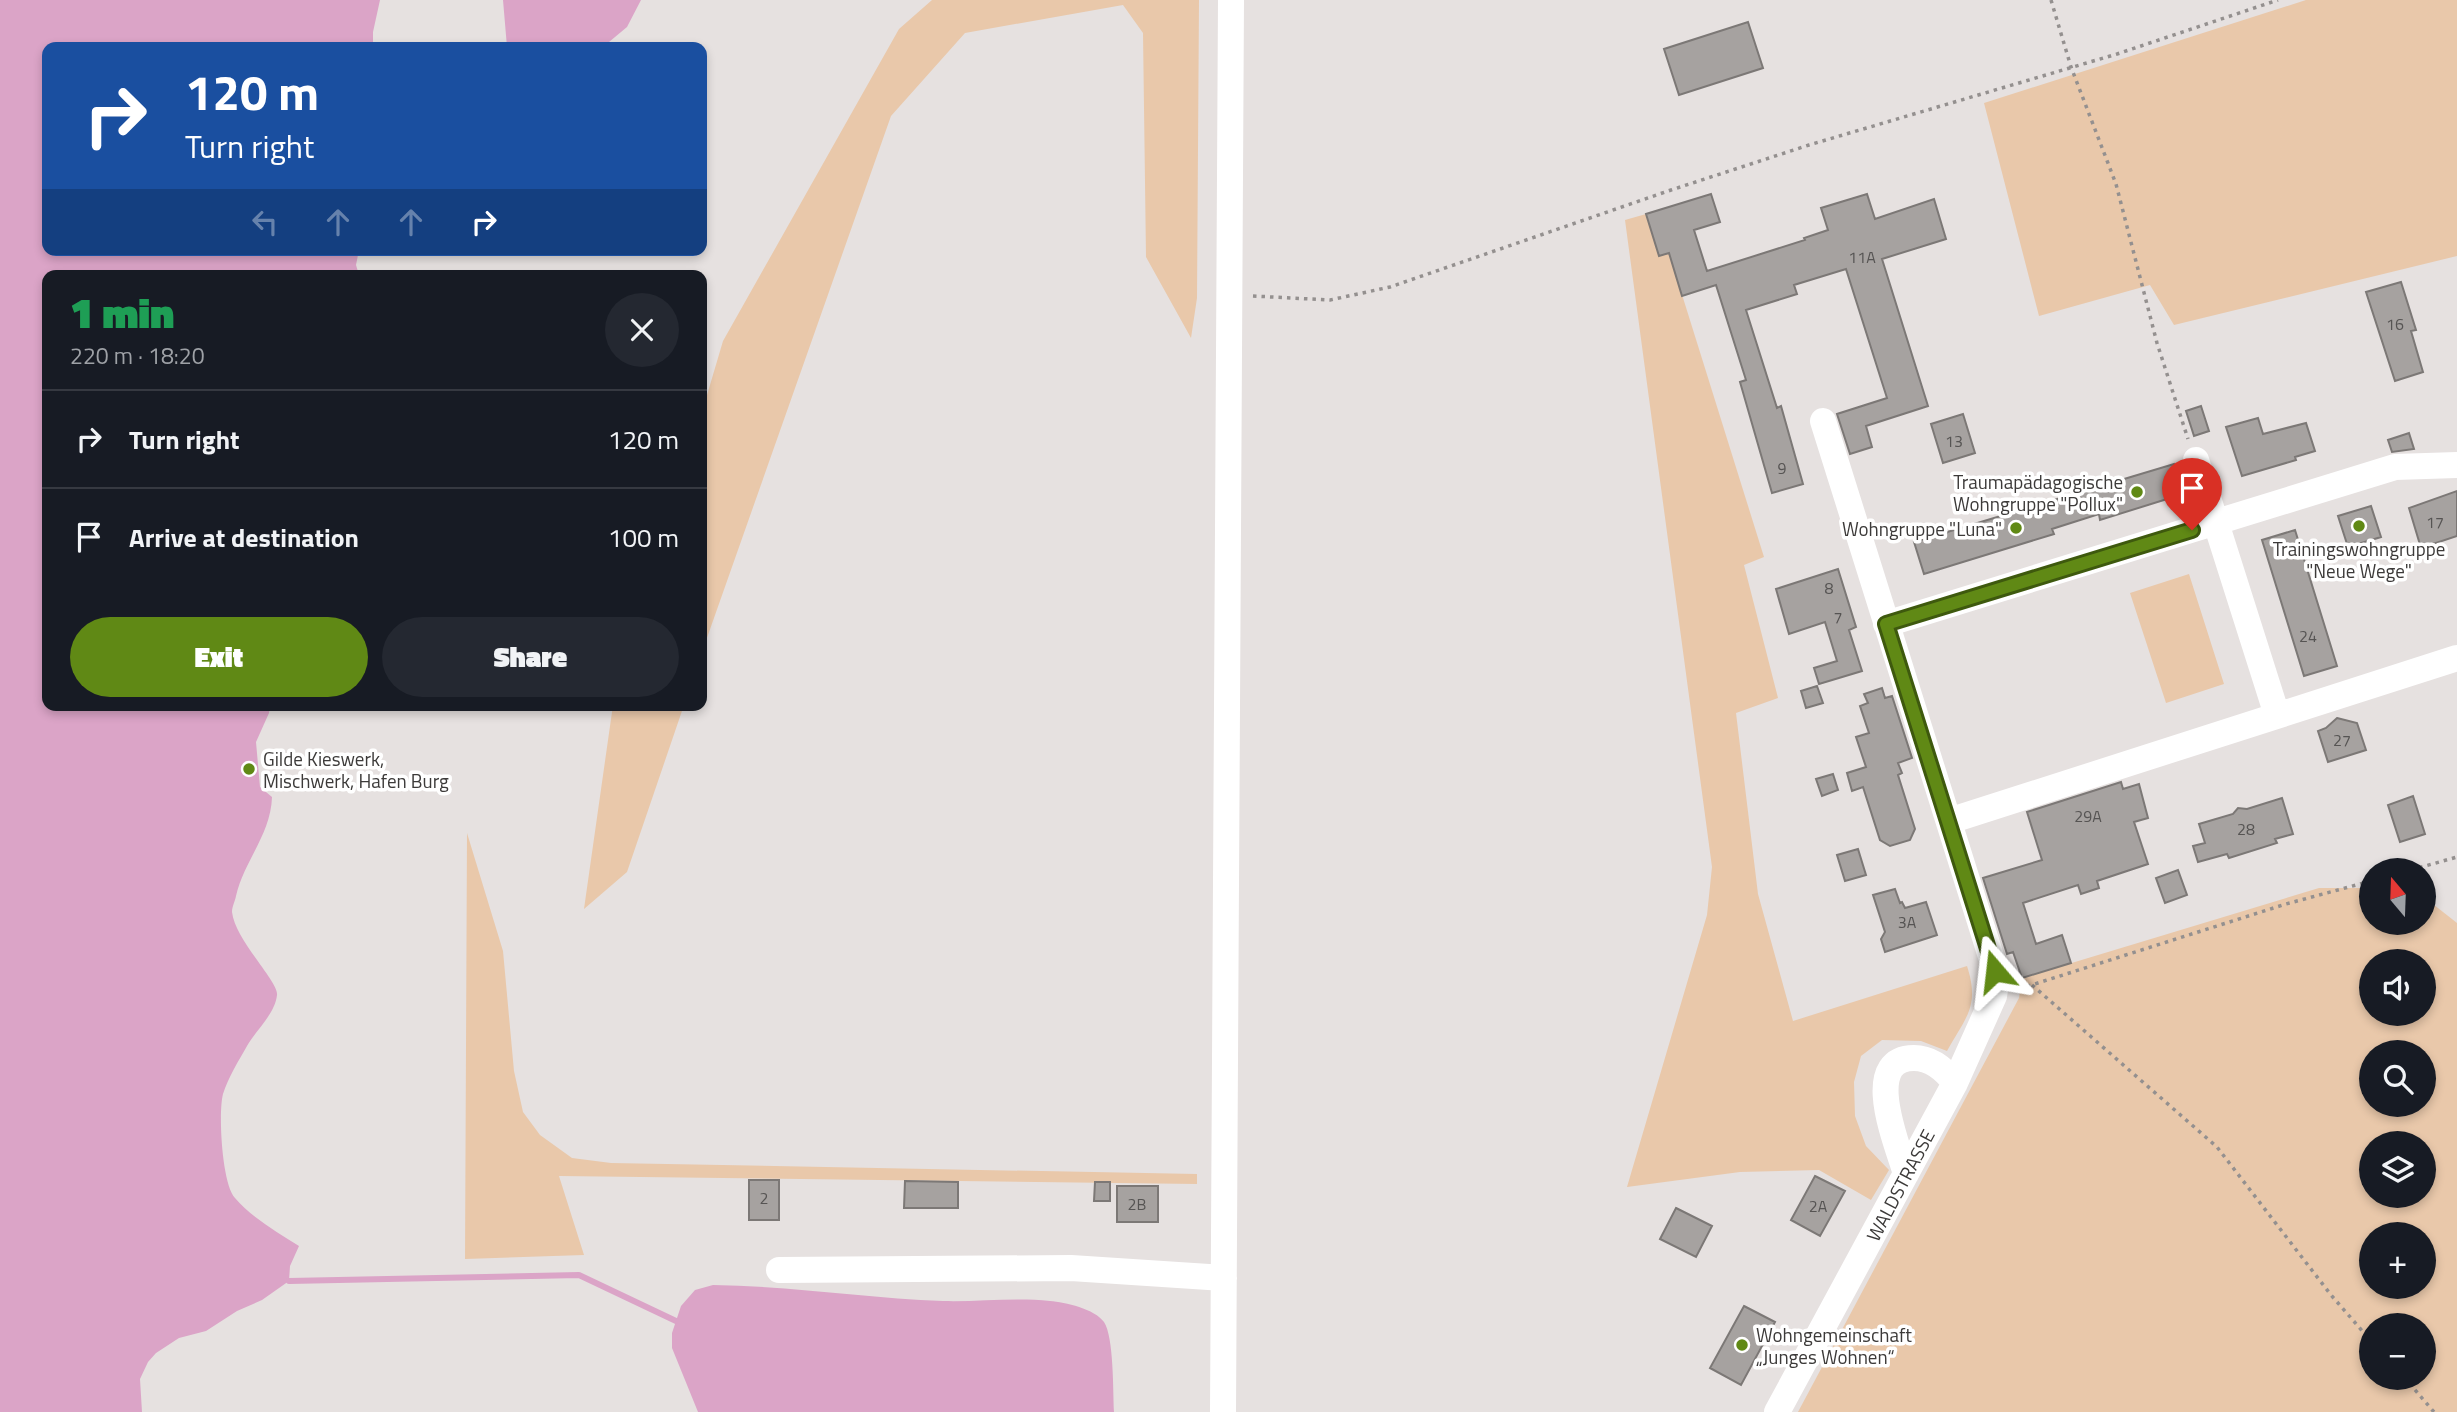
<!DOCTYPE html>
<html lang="en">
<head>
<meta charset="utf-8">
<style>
	body { margin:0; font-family:"Titillium Web",sans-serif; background:#242831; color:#f1f3f6; height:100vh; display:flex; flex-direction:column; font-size:26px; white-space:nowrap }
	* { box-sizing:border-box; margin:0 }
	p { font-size:23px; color:#9ea1a6 }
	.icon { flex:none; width:38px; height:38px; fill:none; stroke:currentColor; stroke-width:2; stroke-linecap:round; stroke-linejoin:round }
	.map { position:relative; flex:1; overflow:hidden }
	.details { position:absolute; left:42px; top:270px; width:665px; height:441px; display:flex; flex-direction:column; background:#171b24; border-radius:14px; box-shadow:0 4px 10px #0003 }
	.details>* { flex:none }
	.guide { position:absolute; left:42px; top:42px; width:665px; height:214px; border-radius:14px; box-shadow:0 4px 10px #0003; background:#1a4fa0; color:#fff; overflow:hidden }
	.needle { width:46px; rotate:341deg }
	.buttons { position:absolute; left:2359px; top:858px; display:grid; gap:14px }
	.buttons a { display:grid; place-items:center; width:77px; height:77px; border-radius:50%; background:#171b24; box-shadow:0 4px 10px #0003; font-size:35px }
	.pin { position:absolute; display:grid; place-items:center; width:60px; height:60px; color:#fff; margin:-72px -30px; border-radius:50% 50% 50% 0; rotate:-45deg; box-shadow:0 0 7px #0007 }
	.pin .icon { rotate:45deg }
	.me { position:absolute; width:77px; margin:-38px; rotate:343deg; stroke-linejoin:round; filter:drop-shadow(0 0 5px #0008) }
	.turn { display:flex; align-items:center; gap:24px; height:147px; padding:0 28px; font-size:32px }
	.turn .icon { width:91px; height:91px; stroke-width:2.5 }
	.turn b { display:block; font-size:49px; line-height:60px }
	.lanes { display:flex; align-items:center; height:66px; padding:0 28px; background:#0003; justify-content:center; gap:35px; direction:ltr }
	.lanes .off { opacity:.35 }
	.round { display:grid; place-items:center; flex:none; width:74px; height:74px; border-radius:37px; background:#242831 }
	.overview { display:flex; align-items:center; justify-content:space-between; height:119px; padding:0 28px }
	h1 { font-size:42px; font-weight:800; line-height:52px; color:#1e9e55 }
	.cta { display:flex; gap:14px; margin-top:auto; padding:14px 28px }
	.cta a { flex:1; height:80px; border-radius:42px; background:#608915; color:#fff; font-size:28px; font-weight:800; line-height:80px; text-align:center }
	.cta a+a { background:#242831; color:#f1f3f6 }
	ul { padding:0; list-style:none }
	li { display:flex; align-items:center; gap:21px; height:98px; padding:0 28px; border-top:2px solid #363941 }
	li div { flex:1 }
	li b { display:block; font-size:26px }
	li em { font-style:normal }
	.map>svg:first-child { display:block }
	.green { fill:#e9c8aa; fill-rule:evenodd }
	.water { fill:#dba4c7 }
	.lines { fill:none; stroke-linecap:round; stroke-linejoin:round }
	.stream { stroke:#dba4c7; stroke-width:6 }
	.building { fill:#a6a2a0; stroke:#7c7876; stroke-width:2 }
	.path { stroke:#94908f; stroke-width:3.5; stroke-dasharray:3.5 5; stroke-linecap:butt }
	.minor { stroke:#fff; stroke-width:26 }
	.route-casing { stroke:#3e590e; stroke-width:18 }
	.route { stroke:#608915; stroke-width:12 }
	.poi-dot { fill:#608915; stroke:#fff; stroke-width:2.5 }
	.labels { text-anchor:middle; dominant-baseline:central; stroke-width:7; stroke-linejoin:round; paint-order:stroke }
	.number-label { font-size:16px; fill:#565453 }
	.poi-label { font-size:19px; fill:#3c3a39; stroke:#fff; text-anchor:end }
	.street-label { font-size:19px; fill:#3c3a39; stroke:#fff }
</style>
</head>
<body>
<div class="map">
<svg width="2457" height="1412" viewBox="0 0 2457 1412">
	<rect width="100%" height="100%" fill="#e6e1e0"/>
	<!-- green -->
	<path class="green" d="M932 0H1199L1197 298 1191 338 1146 257 1143 33 1123 5 965 33 891 116 702 652V412L723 341 899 29Z
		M2306 0H2457V256L2174 325 2150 285 2039 316 1984 103Z
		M1646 214 1659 256 1669 253 1764 557 1744 565 1778 698 1736 713 1758 894 1793 1021 1967 966C1980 1006 1966 1017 1947 1051L1921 1041 1882 1040 1861 1056 1854 1082 1855 1116 1866 1146 1889 1170 1871 1200 1819 1170 1740 1172 1627 1187 1707 915 1712 867 1625 220Z
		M2189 574 2224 684 2166 703 2130 593Z
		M613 705H684L627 872 584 909Z
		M467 833 503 951 514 1071 523 1112 540 1135 572 1158 611 1163 1197 1174V1184L559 1176 584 1255 465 1259Z
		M2319 888H2371V922H2424V897L2457 923V1412H1798L2019 998 2022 978ZM2371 961H2424V1013H2371ZM2371 1052H2424V1104H2371ZM2371 1143H2424V1195H2371ZM2371 1234H2424V1286H2371ZM2371 1325H2424V1377H2371Z"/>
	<!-- water -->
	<path class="water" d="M0 0H380L373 32V47H47V250H359L356 265 359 275H47V705H270L269 713 256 742 260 787 272 797C271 834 244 861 236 896 235 901 232 907 232 912 235 940 279 982 277 995 275 1014 256 1030 247 1046 239 1060 228 1078 223 1094 218 1113 222 1184 235 1198 252 1218 277 1232 299 1246L290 1266 289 1281 262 1300 237 1311 206 1331 179 1338 156 1353 148 1362 140 1379 142 1412H0Z
		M503 0H641L627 27 603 47H507Z
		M713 1285C790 1286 866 1298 943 1301 979 1302 1015 1297 1050 1301 1065 1302 1095 1309 1104 1322 1114 1337 1113 1392 1114 1412H698L672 1348V1333L681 1306 695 1290Z"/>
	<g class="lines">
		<!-- stream -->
		<path class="stream" d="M289 1281 579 1275 676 1321"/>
	</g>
	<!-- building -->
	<path class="building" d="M1748 22 1763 68 1679 95 1664 49Z
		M1711 194 1720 222 1694 230 1707 271 1805 240 1804 238 1828 230 1821 208 1867 194 1875 219 1934 199 1946 239 1882 259 1928 406 1866 426 1872 447 1850 454 1837 414 1887 398 1846 269 1794 285 1797 294 1746 310 1777 408 1781 406 1803 484 1772 493 1740 382 1746 380 1716 285 1682 296 1669 253 1659 256 1646 214Z
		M2401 282 2416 330 2411 331 2423 372 2395 381 2366 292Z
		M2201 406 2209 431 2194 436 2186 411Z
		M1963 414 1975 453 1943 463 1931 424Z
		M2258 418 2263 434 2306 423 2315 451 2295 457 2296 460 2242 476 2226 427Z
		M2409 433 2414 449 2392 452 2388 440Z
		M2174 464 2183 494 2100 520 2099 514 2052 529 2054 534 1924 574 1914 542Z
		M2457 491V536L2421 548 2409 508Z
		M2371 506 2381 537 2348 547 2338 516Z
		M2295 530 2337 666 2304 676 2262 540Z
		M1838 569 1856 627 1849 630 1862 671 1819 684 1814 668 1837 661 1825 622 1789 634 1776 589Z
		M1817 686 1823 703 1806 708 1801 691Z
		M1882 688 1885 698 1892 696 1912 758 1898 763 1902 773 1898 775 1915 829 1910 840 1890 846 1880 840 1863 787 1852 791 1847 773 1866 767 1856 737 1869 733 1860 706 1868 703 1864 694Z
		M2337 718 2357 723 2366 750 2328 762 2318 731 2326 728Z
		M1833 774 1838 790 1822 796 1816 779Z
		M2121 782 2123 789 2139 784 2148 818 2134 822 2148 864 2097 881 2099 888 2081 894 2078 885 2023 903 2036 944 2062 935 2071 963 2022 978 2013 952 2007 954 1983 878 2042 860 2027 812Z
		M2413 796 2425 834 2400 842 2388 805Z
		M2282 798 2293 834 2275 839 2277 843 2229 858 2227 854 2198 862 2193 846 2205 843 2199 824 2233 814 2238 808 2247 809Z
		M1858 849 1866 875 1845 881 1837 855Z
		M2178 870 2187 895 2165 903 2156 878Z
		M1895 889 1900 903 1902 902 1905 908 1926 902 1937 935 1885 952 1881 939 1885 932 1873 895Z
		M1815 1176 1845 1191 1820 1236 1791 1220Z
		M749 1180H779V1220H749Z
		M905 1181 958 1182V1208H904Z
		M1095 1182H1110V1201H1094Z
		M1117 1186H1158V1222H1117Z
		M1676 1208 1712 1226 1696 1257 1660 1239Z
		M1744 1306 1775 1322 1741 1385 1710 1368Z"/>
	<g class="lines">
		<!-- path -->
		<path class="path" d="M2051 0 2071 67 2116 184 2157 343 2188 439
			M1253 296 1330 300 1390 287 1671 190 1809 145 2117 54 2278 0
			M2411 870 2457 857
			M2032 985 2217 1147 2331 1295 2371 1341
			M2019 989 2286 904 2371 881
			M2404 1377 2434 1412"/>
		<!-- minor -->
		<path class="minor" d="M2196 460 2277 715
			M1886 624 2395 467 2457 465
			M1949 821 2457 658
			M1906 1174C1898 1146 1860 1058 1914 1058 1932 1058 1945 1070 1955 1083
			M779 1270 1071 1268 1224 1278
			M1223 1412 1231 0
			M1777 1412 1955 1083 1994 996 1996 983 1994 966 1823 421"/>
	</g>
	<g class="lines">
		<defs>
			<path id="route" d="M1995 971 1886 624 2192 530"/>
		</defs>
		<!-- route casing -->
		<use href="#route" class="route-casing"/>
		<!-- route -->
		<use href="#route" class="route"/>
	</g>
	<!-- markers -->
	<g class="poi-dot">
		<circle cx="2137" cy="492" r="7"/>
		<circle cx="2359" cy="526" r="7"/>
		<circle cx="2016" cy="528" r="7"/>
		<circle cx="249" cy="769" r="7"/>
		<circle cx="1742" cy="1345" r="7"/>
	</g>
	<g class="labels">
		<!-- number labels -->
		<g class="number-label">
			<text x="1862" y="257">11A</text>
			<text x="2395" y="324">16</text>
			<text x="1954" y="441">13</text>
			<text x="1782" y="468">9</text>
			<text x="2435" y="522">17</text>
			<text x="1829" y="588">8</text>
			<text x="1838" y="617">7</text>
			<text x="2308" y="636">24</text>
			<text x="2342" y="740">27</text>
			<text x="2088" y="816">29A</text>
			<text x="2246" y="829">28</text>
			<text x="1907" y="922">3A</text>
			<text x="764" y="1198">2</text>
			<text x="1137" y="1204">2B</text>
			<text x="1818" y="1206">2A</text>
		</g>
		<!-- poi labels -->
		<g class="poi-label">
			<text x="2123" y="481">Traumapädagogische<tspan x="2123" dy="22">Wohngruppe "Pollux"</tspan></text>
			<text x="2002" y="528">Wohngruppe "Luna"</text>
			<text x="2359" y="548" text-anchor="middle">Trainingswohngruppe<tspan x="2359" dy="22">"Neue Wege"</tspan></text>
			<text x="263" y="758" text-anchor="start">Gilde Kieswerk,<tspan x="263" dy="22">Mischwerk, Hafen Burg</tspan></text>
			<text x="1756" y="1334" text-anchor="start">Wohngemeinschaft<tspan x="1756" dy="22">„Junges Wohnen“</tspan></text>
		</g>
		<!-- street labels -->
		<g class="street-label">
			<text transform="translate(1900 1185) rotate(-62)">WALDSTRASSE</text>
		</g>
	</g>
</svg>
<div class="buttons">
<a><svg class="needle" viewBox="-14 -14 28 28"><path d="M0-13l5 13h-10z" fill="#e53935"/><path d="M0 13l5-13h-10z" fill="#9ea1a6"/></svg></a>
<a><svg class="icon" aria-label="sound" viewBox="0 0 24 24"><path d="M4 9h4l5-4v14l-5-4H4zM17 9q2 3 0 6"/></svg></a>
<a><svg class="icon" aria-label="search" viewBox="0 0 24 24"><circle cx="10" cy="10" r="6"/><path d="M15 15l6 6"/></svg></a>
<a><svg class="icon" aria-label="layers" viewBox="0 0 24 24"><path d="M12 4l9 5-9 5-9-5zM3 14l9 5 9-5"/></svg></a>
<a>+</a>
<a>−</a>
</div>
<div class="pin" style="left:2192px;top:530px;background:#d93025"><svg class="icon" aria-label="arrive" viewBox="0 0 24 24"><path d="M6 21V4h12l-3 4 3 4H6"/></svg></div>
<svg class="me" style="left:1995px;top:971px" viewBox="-20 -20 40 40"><path d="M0-17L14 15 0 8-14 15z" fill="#608915" stroke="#fff" stroke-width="4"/></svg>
<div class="guide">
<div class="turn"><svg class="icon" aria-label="right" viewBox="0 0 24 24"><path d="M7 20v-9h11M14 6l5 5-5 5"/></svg><div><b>120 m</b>Turn right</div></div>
<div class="lanes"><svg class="icon off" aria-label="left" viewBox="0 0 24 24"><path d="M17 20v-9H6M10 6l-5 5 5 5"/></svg><svg class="icon off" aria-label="ahead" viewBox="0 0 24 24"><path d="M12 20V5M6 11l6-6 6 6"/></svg><svg class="icon off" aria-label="ahead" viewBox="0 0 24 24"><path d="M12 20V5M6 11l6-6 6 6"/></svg><svg class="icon" aria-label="right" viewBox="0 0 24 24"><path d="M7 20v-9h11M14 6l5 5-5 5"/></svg></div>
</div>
<section class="details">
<div class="overview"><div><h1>1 min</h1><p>220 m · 18:20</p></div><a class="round"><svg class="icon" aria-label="close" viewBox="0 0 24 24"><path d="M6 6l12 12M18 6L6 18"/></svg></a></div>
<ul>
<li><svg class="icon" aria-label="right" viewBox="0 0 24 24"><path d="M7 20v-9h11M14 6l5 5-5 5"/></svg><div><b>Turn right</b></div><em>120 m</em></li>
<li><svg class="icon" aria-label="arrive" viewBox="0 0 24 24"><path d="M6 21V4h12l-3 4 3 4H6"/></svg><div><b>Arrive at destination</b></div><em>100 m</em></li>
</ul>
<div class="cta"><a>Exit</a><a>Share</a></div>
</section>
</div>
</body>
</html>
